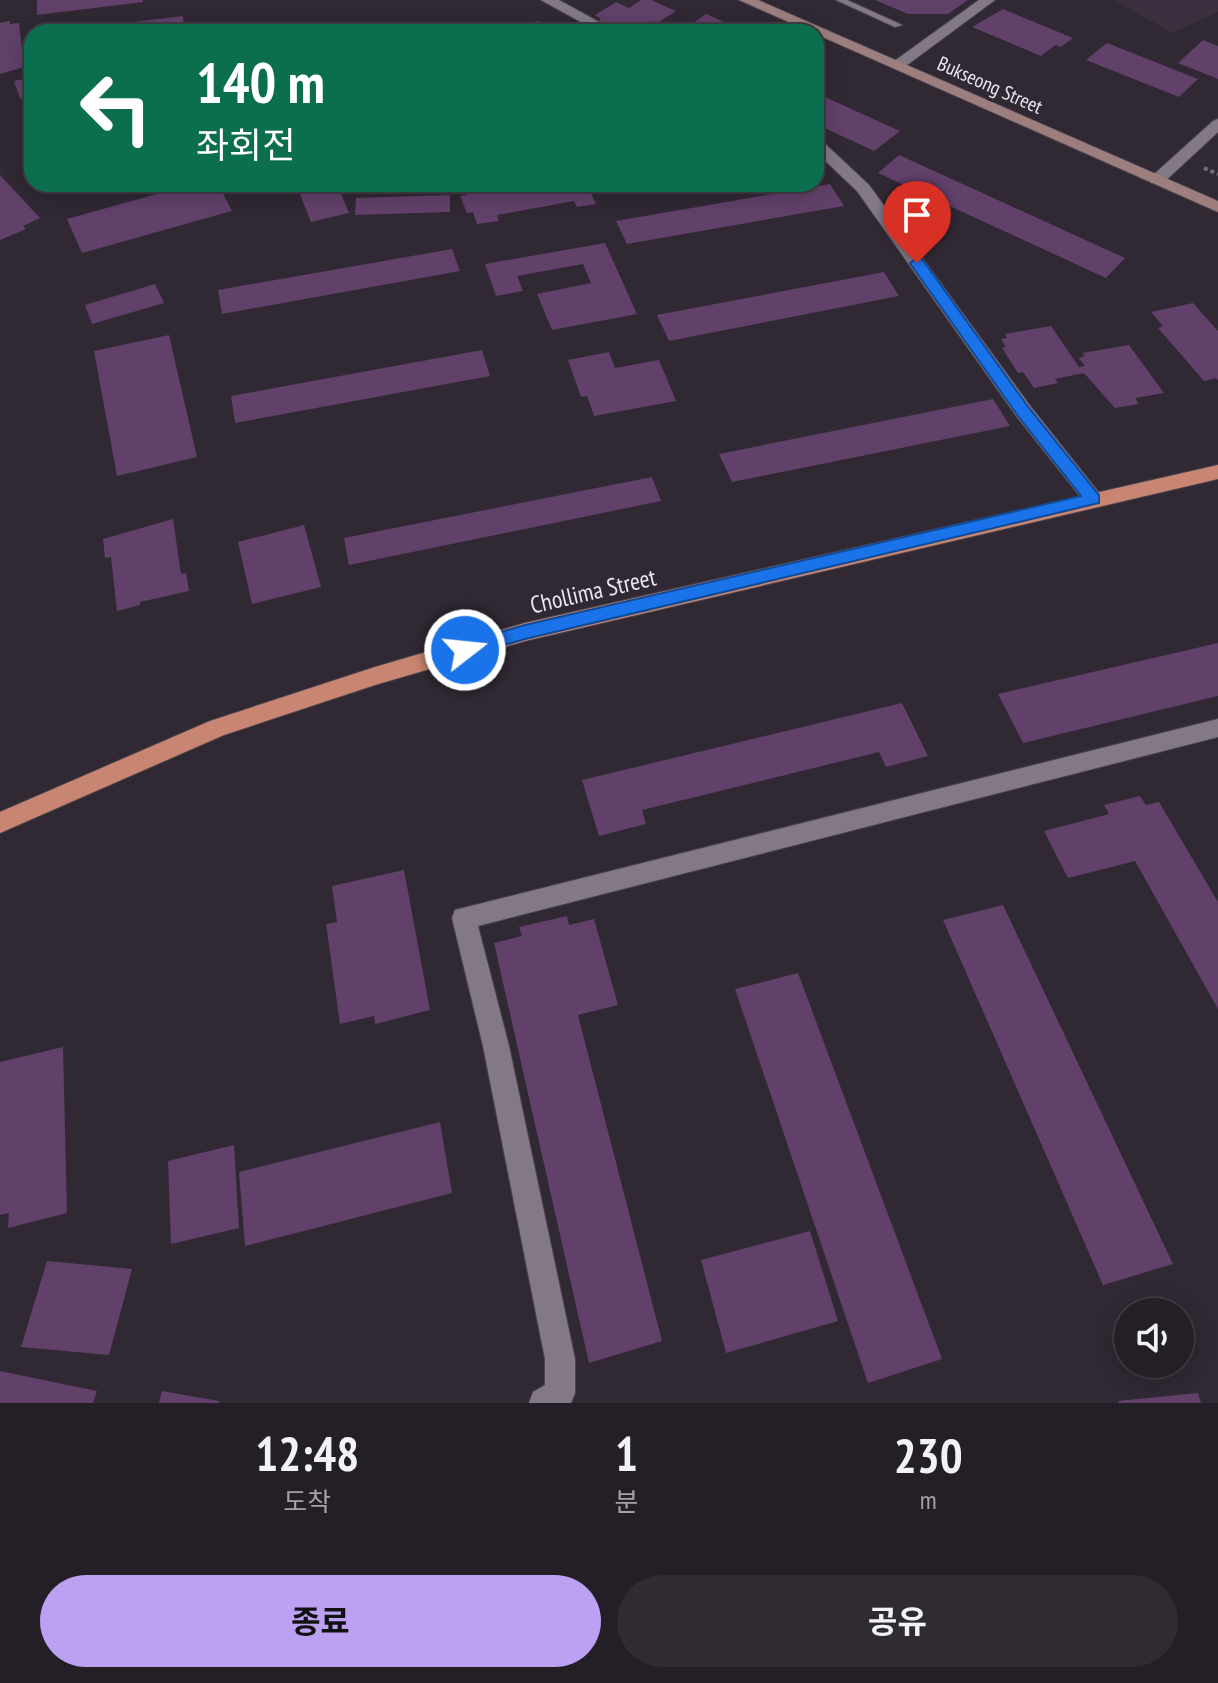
<!DOCTYPE html>
<html lang="ko">
<head>
<meta charset="utf-8">
<style>
	body { margin:0; font-family:"PT Sans Narrow","Noto Sans KR",sans-serif; background:#302b32; color:#f1f3f6; height:100vh; display:flex; flex-direction:column; font-size:30px; white-space:nowrap }
	* { box-sizing:border-box; margin:0 }
	p { font-size:26px; color:#a3a2a7 }
	.icon { flex:none; width:44px; height:44px; fill:none; stroke:currentColor; stroke-width:2; stroke-linecap:round; stroke-linejoin:round }
	.map { position:relative; height:1403px; overflow:hidden }
	.drawer { display:flex; flex-direction:column; background:#241e26; flex:1 }
	.drawer>* { flex:none }
	.top-card { position:absolute; left:24px; top:24px; width:800px; height:168px; border-radius:24px; box-shadow:0 4px 20px #0003,0 0 0 2px #413c43; background:#0b6e4f; color:#fff; overflow:hidden }
	.tools { position:absolute; left:1114px; top:1298px; display:grid; gap:16px }
	.tools a { display:grid; place-items:center; width:80px; height:80px; border-radius:50%; background:#241e26; box-shadow:0 4px 20px #0003,0 0 0 2px #413c43; font-size:40px }
	.pin { position:absolute; display:grid; place-items:center; width:68px; height:68px; color:#fff; margin:-82px -34px; border-radius:50% 50% 50% 0; rotate:-45deg; box-shadow:0 0 8px #0007 }
	.pin .icon { rotate:45deg }
	.me { position:absolute; width:88px; margin:-44px; rotate:74deg; stroke-linejoin:round; filter:drop-shadow(0 0 6px #0008) }
	.turn { display:flex; align-items:center; gap:28px; height:168px; padding:0 40px; font-size:36px }
	.turn .icon { width:104px; height:104px; stroke-width:2.5 }
	.turn b { display:block; font-size:56px; line-height:68px }
	.eta { display:flex; justify-content:space-evenly; align-items:center; height:136px; text-align:center }
	.eta b { font-size:48px; font-weight:700; line-height:56px }
	.cta { display:flex; gap:16px; margin-top:auto; padding:16px 40px }
	.cta a { flex:1; height:92px; border-radius:48px; background:#bca0f2; color:#111; font-size:32px; font-weight:700; line-height:92px; text-align:center }
	.cta a+a { background:#302b32; color:#f1f3f6 }
	.map>svg:first-child { display:block }
	.built { fill:#3b2f3f }
	.building { fill:#61406a }
	.lines { fill:none; stroke-linecap:round; stroke-linejoin:round }
	.service-casing { stroke:#4b434d; stroke-width:2 }
	.minor-casing { stroke:#4b434d; stroke-width:2 }
	.tertiary-casing { stroke:#4b434d; stroke-width:2 }
	.secondary-casing { stroke:#4b434d; stroke-width:2 }
	.trunk-casing { stroke:#4b434d; stroke-width:2 }
	.path { stroke:#736b75; stroke-width:4; stroke-dasharray:4 3; stroke-linecap:butt }
	.service { fill:#837986; fill-rule:evenodd }
	.minor { fill:#837986; fill-rule:evenodd }
	.tertiary { fill:#837986; fill-rule:evenodd }
	.secondary { fill:#9d7e7e; fill-rule:evenodd }
	.trunk { fill:#c88571; fill-rule:evenodd }
	.route { fill:#1a73e8; stroke:#114b97; stroke-width:2 }
	.labels { text-anchor:middle; dominant-baseline:central; stroke-width:7; stroke-linejoin:round; paint-order:stroke }
	.far-street-label { font-size:20px; fill:#ebe5ed; stroke:#302833 }
	.street-label { font-size:24px; fill:#ebe5ed; stroke:#302833 }
</style>
</head>
<body>
<div class="map">
<svg width="1218" height="1403" viewBox="0 0 1218 1403">
	<rect width="100%" height="100%" fill="#302833"/>
	<!-- built -->
	<path class="built" d="M1114 0H1218V12L1172 33Z"/>
	<!-- building -->
	<path class="building" d="M37 0H143V2L37 15Z
		M641 0H651L676 11 656 24 650 21 638 32H625L628 30 598 21 601 19 595 15 616 2 629 8Z
		M875 0H968L948 14H908Z
		M1003 9 1073 38 1061 47 1055 45 1041 56 972 27Z
		M706 14 733 26 725 32H714L693 23Z
		M183 16 184 32H69V30Z
		M10 21V24L19 23 24 67 0 74V23Z
		M539 21 544 32H479V30Z
		M1203 40 1218 46V79L1178 63Z
		M1107 43 1198 79 1179 97 1086 60Z
		M32 77V97L20 99 14 81Z
		M816 93 900 131 874 151 816 124Z
		M899 155 1125 258 1106 278 878 173Z
		M0 175 40 218 23 226 26 229 0 240Z
		M193 184H218L232 211 82 253 67 219Z
		M296 184H337L349 213 311 222Z
		M463 184H591L595 191H590L596 204 577 207 574 201 497 215 499 221 477 224 473 212 467 213 460 196 466 195Z
		M830 184 844 206 627 244 616 221Z
		M450 195V212L355 215 356 198Z
		M605 243 637 314 552 330 537 294 591 283 583 264 517 276 523 291 496 296 485 264Z
		M452 249 460 271 222 314 218 290Z
		M884 272 899 296 669 341 657 315Z
		M155 284 164 303 92 324 85 305Z
		M1193 303 1218 331V381L1216 378 1204 381 1158 328 1163 326 1151 312Z
		M1051 326 1079 367 1085 366 1079 358 1085 356 1082 353 1129 345 1164 393 1135 398 1139 404 1115 408 1084 373 1055 379 1058 383 1034 388 1023 372 1018 373 1002 348 1006 347 1001 339 1007 338 1005 334Z
		M169 335 197 457 117 476 94 351Z
		M482 350 490 376 235 423 231 396Z
		M609 352 615 368 659 360 676 401 594 416 587 396 581 397 568 360Z
		M993 399 1010 426 732 482 719 454Z
		M652 477 661 501 349 565 344 538Z
		M173 519 181 574 186 573 189 591 140 602V605L117 611 111 557 105 558 103 539Z
		M304 525 321 587 252 604 238 542Z
		M1218 643V696L1023 743 998 694Z
		M902 703 928 756 886 767 879 752 642 810 646 824 599 836 582 780Z
		M1140 796 1146 805 1159 802 1218 902V1009L1135 861 1068 878 1044 831 1109 814 1104 805Z
		M404 870 430 1010 375 1024 374 1016 340 1024 326 924 337 922 332 886Z
		M1003 905 1173 1264 1103 1285 943 920Z
		M567 916 569 925 594 919 618 1005 578 1015 662 1341 589 1363 494 943 522 936 519 927Z
		M798 973 942 1359 868 1383 735 989Z
		M63 1047 67 1213 8 1228 9 1213 0 1215V1062Z
		M440 1122 452 1193 245 1246 239 1172Z
		M234 1145 239 1228 171 1244 168 1161Z
		M810 1231 838 1321 726 1353 701 1260Z
		M47 1261 132 1269 109 1355 21 1347Z
		M0 1371 97 1391 93 1403H0Z
		M162 1391 219 1401V1403H159Z
		M1198 1393 1201 1403H1119L1118 1401Z"/>
	<g class="lines">
		<defs>
			<path id="service" d="M836 0H847L902 25 895 27Z"/>
			<path id="minor" d="M541 0H559L617 32H599Z
				M979 0H995L903 68H893V62Z
				M816 138 821 140 869 185 1031 407 1100 494 1103 499 1100 504H1086L1017 417 857 191 816 152Z
				M1218 719V737L478 926 509 1046 575 1359V1393L571 1403H529L533 1392 545 1385V1359L483 1046 452 918 455 910Z"/>
			<path id="tertiary" d="M1218 119V132L1163 183H1151V177L1213 121Z"/>
			<path id="secondary" d="M739 0H758L1218 201V212Z"/>
			<path id="trunk" d="M1218 465V479L525 641 375 685 224 735 0 833V812L210 721 375 667 525 623Z"/>
		</defs>
		<!-- service casing -->
		<use href="#service" class="service-casing"/>
		<!-- minor casing -->
		<use href="#minor" class="minor-casing"/>
		<!-- tertiary casing -->
		<use href="#tertiary" class="tertiary-casing"/>
		<!-- secondary casing -->
		<use href="#secondary" class="secondary-casing"/>
		<!-- trunk casing -->
		<use href="#trunk" class="trunk-casing"/>
		<!-- path -->
		<path class="path" d="M1204 168 1218 174"/>
		<!-- service -->
		<use href="#service" class="service"/>
		<!-- minor -->
		<use href="#minor" class="minor"/>
		<!-- tertiary -->
		<use href="#tertiary" class="tertiary"/>
		<!-- secondary -->
		<use href="#secondary" class="secondary"/>
		<!-- trunk -->
		<use href="#trunk" class="trunk"/>
	</g>
	<!-- route -->
	<path class="route" d="M917 258 922 259 1029 408 1099 495V503L525 639 465 657 459 655 456 650 459 644 525 625 1081 496 1018 416 912 266 910 263Z"/>
	<g class="labels">
		<!-- far-street labels -->
		<g class="far-street-label">
			<text transform="translate(990 85) rotate(24)">Bukseong Street</text>
		</g>
		<!-- street labels -->
		<g class="street-label">
			<text transform="translate(593 591) rotate(-13)">Chollima Street</text>
		</g>
	</g>
</svg>
<div class="tools">
<a><svg class="icon" aria-label="sound" viewBox="0 0 24 24"><path d="M4 9h4l5-4v14l-5-4H4zM17 9q2 3 0 6"/></svg></a>
</div>
<div class="pin" style="left:917px;top:263px;background:#d93025"><svg class="icon" aria-label="arrive" viewBox="0 0 24 24"><path d="M6 21V4h12l-3 4 3 4H6"/></svg></div>
<svg class="me" style="left:465px;top:650px" viewBox="-20 -20 40 40"><circle r="17" fill="#1a73e8" stroke="#fff" stroke-width="3"/><path d="M0-11L8 9 0 5-8 9z" fill="#fff"/></svg>
<div class="top-card">
<div class="turn"><svg class="icon" aria-label="left" viewBox="0 0 24 24"><path d="M17 20v-9H6M10 6l-5 5 5 5"/></svg><div><b>140 m</b>좌회전</div></div>
</div>
</div>
<section class="drawer">
<div class="eta">
<div><b>12:48</b><p>도착</p></div>
<div><b>1</b><p>분</p></div>
<div><b>230</b><p>m</p></div>
</div>
<div class="cta"><a>종료</a><a>공유</a></div>
</section>
</body>
</html>
